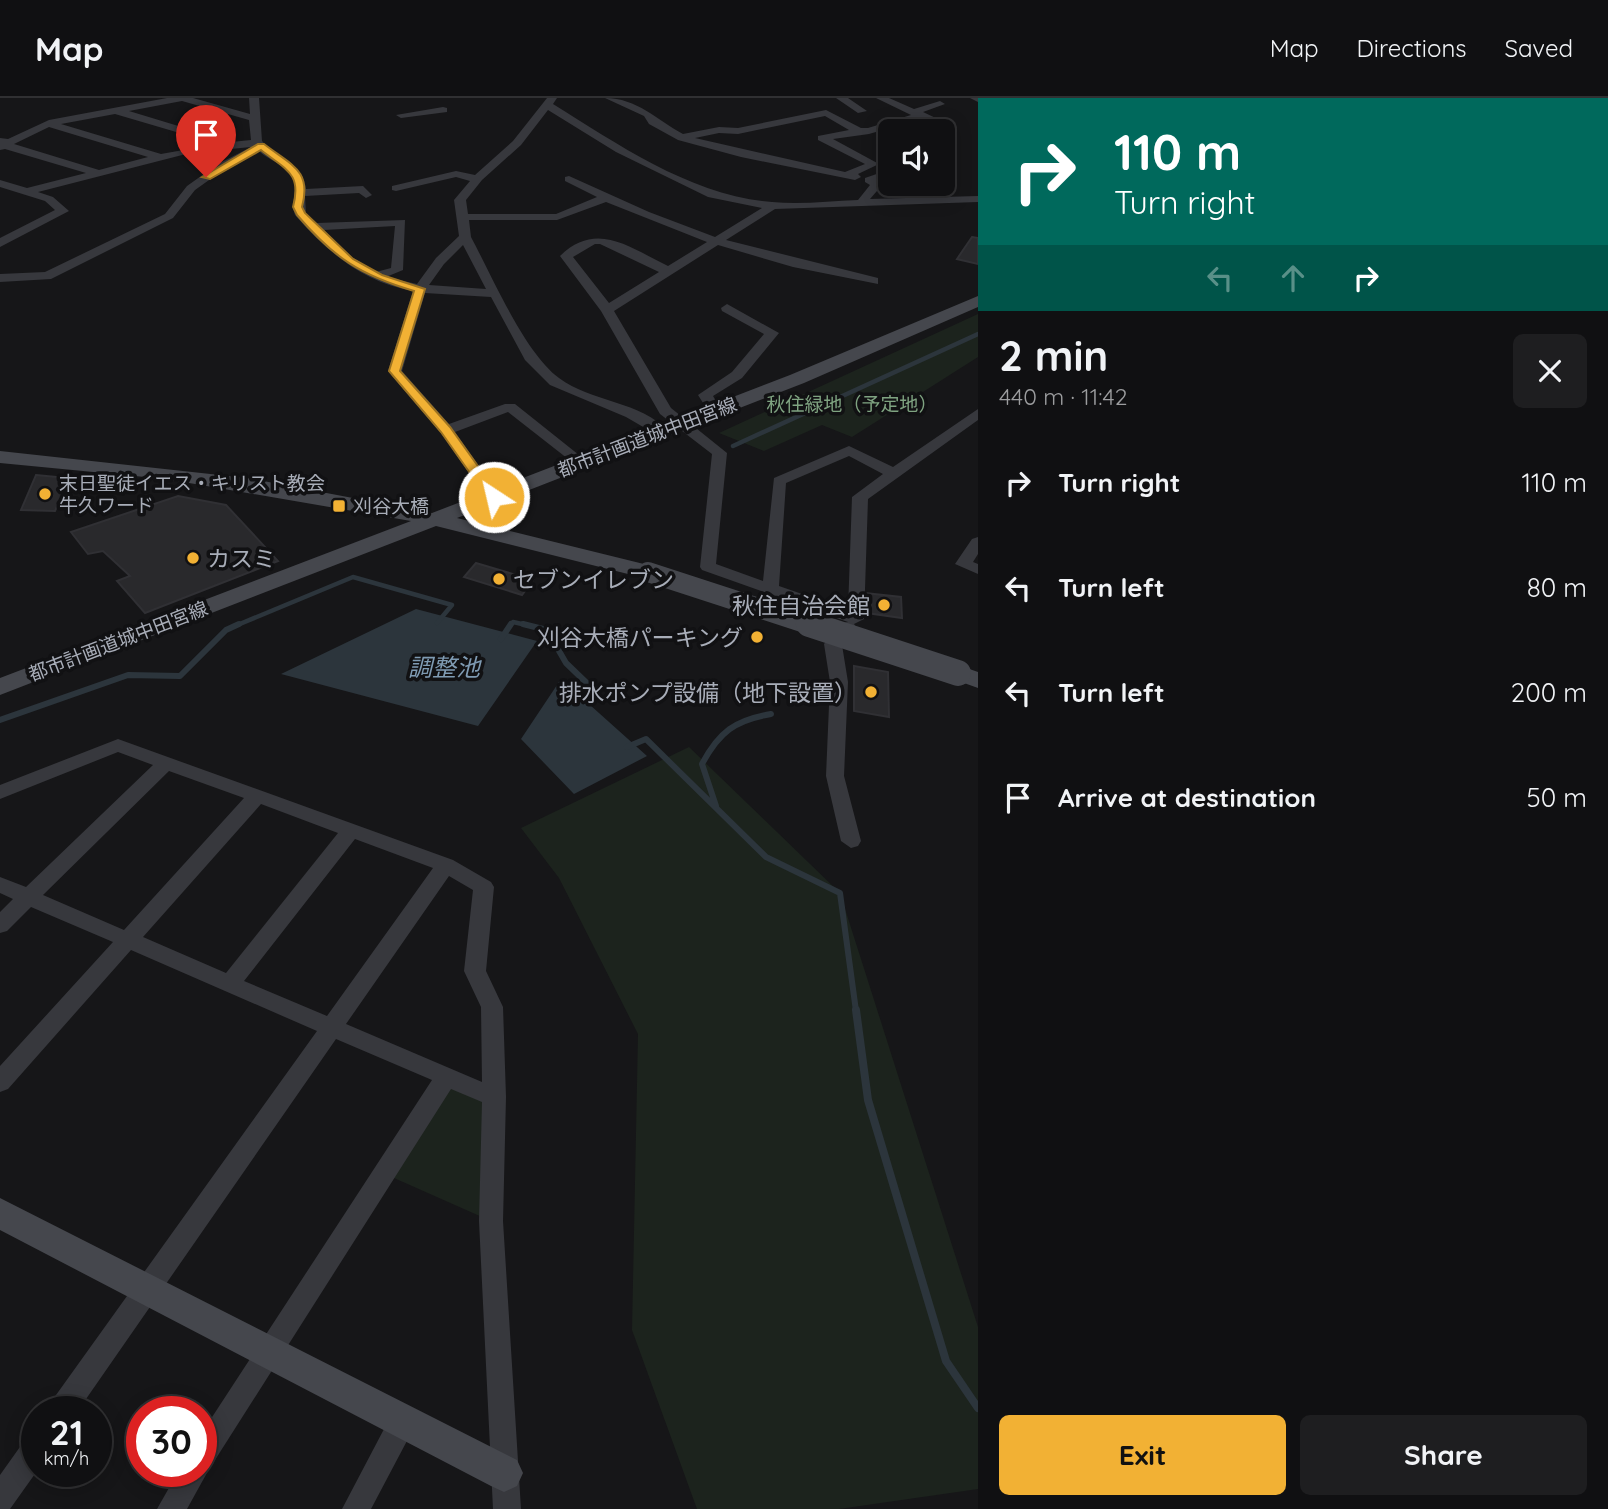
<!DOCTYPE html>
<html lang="en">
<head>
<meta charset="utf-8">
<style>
	body { margin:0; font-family:Quicksand,"Noto Sans JP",sans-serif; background:#1e1e20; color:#f1f3f6; height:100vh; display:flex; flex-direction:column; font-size:26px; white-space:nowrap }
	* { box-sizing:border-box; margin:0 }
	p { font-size:23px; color:#9c9d9f }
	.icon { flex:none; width:38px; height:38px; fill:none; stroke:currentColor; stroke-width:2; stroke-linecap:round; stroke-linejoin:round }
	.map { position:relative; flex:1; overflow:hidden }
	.drawer { display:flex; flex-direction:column; background:#101012; width:630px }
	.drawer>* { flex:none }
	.guide { background:#00695c; color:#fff; overflow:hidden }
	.fabs { position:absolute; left:878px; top:21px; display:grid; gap:14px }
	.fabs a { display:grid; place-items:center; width:77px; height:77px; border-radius:10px; background:#101012; box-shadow:0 4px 18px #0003,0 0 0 2px #303032; font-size:35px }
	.speed { position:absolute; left:21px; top:1298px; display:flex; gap:14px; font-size:35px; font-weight:700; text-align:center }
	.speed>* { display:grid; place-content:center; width:91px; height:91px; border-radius:50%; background:#101012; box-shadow:0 4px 18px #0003,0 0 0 2px #303032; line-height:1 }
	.speed small { font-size:18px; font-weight:400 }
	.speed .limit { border:10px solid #d22; background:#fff; color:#111 }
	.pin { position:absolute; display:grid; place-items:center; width:60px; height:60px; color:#fff; margin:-72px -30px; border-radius:50% 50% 50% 0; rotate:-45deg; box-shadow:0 0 7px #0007 }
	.pin .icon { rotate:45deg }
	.me { position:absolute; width:77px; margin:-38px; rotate:325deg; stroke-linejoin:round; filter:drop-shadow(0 0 5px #0008) }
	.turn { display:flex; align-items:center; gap:24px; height:147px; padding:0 21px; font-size:32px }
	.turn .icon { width:91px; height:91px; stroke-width:2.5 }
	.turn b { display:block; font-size:49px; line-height:60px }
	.lanes { display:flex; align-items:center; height:66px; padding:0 21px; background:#0003; justify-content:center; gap:35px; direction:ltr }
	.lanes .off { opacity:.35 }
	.round { display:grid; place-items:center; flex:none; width:74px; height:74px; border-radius:10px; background:#1e1e20 }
	.headline { display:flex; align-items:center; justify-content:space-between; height:119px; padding:0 21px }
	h1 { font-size:42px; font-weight:700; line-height:52px }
	.cta { display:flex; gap:14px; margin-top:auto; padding:14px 21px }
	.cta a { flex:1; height:80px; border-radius:10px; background:#f2b134; color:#111; font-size:28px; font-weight:700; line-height:80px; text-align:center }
	.cta a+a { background:#1e1e20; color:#f1f3f6 }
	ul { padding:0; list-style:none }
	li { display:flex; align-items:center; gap:21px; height:105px; padding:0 21px }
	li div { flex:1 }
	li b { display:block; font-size:26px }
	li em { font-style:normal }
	header { display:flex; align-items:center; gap:42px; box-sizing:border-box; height:98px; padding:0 35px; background:#101012; border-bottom:2px solid #303032 }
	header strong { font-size:33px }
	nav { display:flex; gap:38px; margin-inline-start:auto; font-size:24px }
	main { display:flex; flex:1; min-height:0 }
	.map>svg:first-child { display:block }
	.green { fill:#1c231d }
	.water { fill:#2c353c }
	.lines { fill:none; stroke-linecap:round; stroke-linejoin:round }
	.stream-far2 { stroke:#2c353c; stroke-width:4.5 }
	.stream-far1 { stroke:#2c353c; stroke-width:6 }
	.stream { stroke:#2c353c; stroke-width:8 }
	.building { fill:#29292c; stroke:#303034; stroke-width:2 }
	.street { fill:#37383d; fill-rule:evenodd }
	.secondary { fill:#45474d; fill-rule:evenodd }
	.secondary-bridge-far1 { stroke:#45474d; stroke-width:20 }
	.secondary-bridge { stroke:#45474d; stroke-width:26 }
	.route { fill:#f2b134; stroke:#9d7322; stroke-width:2 }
	.poi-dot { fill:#f2b134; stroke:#111113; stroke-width:2.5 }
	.labels { text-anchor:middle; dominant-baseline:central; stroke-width:7; stroke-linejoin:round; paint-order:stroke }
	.far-park-label { font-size:19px; fill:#7fa381; stroke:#111113 }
	.far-street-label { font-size:19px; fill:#a8adb8; stroke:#111113 }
	.far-poi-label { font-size:19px; fill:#a8adb8; stroke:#111113; text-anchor:start }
	.poi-label { font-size:23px; fill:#a8adb8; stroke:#111113; text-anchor:end }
	.water-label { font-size:24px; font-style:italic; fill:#7f9bb3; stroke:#111113 }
</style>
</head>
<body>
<header>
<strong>Map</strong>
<nav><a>Map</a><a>Directions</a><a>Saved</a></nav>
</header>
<main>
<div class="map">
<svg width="978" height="1411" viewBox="0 0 978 1411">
	<rect width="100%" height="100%" fill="#161618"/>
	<!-- green -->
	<path class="green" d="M978 216V259L852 339 822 327 764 353 719 335Z
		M689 649 840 795 978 1229V1391L839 1411H697L632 1232 638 936 559 780 521 730Z
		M445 981 494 999 491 1123 385 1076Z"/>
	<!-- water -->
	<path class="water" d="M416 511 537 543 478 628 281 576Z
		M561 581 647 658 574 696 521 641Z"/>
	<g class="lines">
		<!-- stream-far2 -->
		<path class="stream-far2" d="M733 348 978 236
			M235 528 353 479 452 507 437 525
			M510 528 513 524 531 528"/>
		<!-- stream-far1 -->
		<path class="stream-far1" d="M523 526 547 532 566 565 594 592 574 601
			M501 541 511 526
			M0 622 128 577 180 578 226 532 239 526
			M627 649 646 641 766 759 840 795 856 913
			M716 708 702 666C719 634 735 622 771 616"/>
		<!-- stream -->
		<path class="stream" d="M856 912 868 1002 946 1263 978 1310"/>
	</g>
	<!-- building -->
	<path class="building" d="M972 139 978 140V166L957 161Z
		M36 377 68 380 55 413 21 412Z
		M178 398 226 407 278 463 145 515 117 483 130 478 103 453 88 456 71 434Z
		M476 465 533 482 522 497 464 479Z
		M865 495 901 499 902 520 867 515Z
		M854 568 888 574 889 619 854 613Z"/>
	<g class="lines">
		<!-- street -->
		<path class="street" d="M167 0H193L250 16 249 0H259L262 43C277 62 303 64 306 91L363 88 372 97 366 100 359 95 305 98 306 116 317 125 405 122 403 172 386 179 417 186 436 160 459 138 454 102 470 83 456 79 396 93 392 92V88L456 73 475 77 513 43 547 0H557L553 6C619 47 692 98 772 104 800 107 830 103 858 102L870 87 865 84V80L891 71V78L878 82 883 86 870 101 978 98V104L775 111 726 142 878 180V186L793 169 718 147 614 213 671 310 727 355 716 466 763 483 774 380 849 348 893 369 978 311V322L868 401 864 521 854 526 856 529 842 547 848 584 844 678 861 743 858 748 851 750 841 743 826 678 830 584 824 546 842 525 848 524 702 472 700 469 712 356 660 316 601 213 560 158C597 122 630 150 668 168L707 144 606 104 557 122H469L471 139C492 178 524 254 559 280 591 304 641 303 669 334L667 337H657L626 319 550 287 525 262 491 199 425 195 402 273 449 326 505 306H515L589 365 587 368H577L508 314 455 334 501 399 493 404 488 402 441 335 388 273 413 193C363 184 328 155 295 117 291 107 295 99 295 88 293 68 272 65 259 53L226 70 195 92 173 120 51 181 0 184V176L45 174 165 116 187 88 218 66 251 49 190 55 38 94 53 99 69 113 0 149V140L55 112 45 103 0 89V82L27 90 86 75 5 51 0 52V40L8 41 49 22ZM182 3 249 22 251 42 231 44 129 13ZM548 12 616 54 708 99 762 110 715 139 649 114 569 78 565 79V83L597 99 556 116H468L466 102 482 82 521 47ZM115 16 217 46 161 56 61 26ZM49 29 148 59 99 72 14 46ZM395 128 391 170 376 174 352 159 324 132ZM595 146H600L659 174 609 205 573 159ZM463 147 486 191 429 187 444 166ZM849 358 883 376 852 399 848 512 779 488 786 385Z
			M605 0C637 0 657 22 683 36L719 29 738 30 826 12 861 30H868L911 17 876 0H889L914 11 940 3 945 6 923 14 942 23V27L934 30 938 33 921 31V27L928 25 920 21 869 36 833 41 879 66 858 76 861 79 855 82 741 59 678 42 649 26 644 18ZM825 18 849 32 818 38V42L865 66 845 74 695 40 719 35 738 36Z
			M836 0H848L867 13 858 15Z
			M970 0H978V4Z
			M443 9 447 10V14L401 20 396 17Z
			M727 206 779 235 742 280 713 298 722 313 715 317 710 316 698 297 732 274 764 236 722 213 721 210Z
			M978 439V456L973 464 978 466V476L955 466 972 441Z
			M118 641 453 762 491 784 494 789 486 873 503 909 506 999 503 1123 521 1411H493L479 1123 482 1004 451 991 208 1373 187 1411H157L178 1374H201V1336L432 982 336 941 77 1314H48L51 1304 317 933 131 852 8 991 0 994V968L113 844 31 809 7 833 0 835V814L13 801 0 795V779L26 789 153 667 118 654 0 701V687ZM169 673 244 700 124 832 43 797ZM261 706 338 735 226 875 143 839ZM355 741 433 770 327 918 244 883ZM449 778 473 792 464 873 481 909 482 984 346 926Z
			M404 1308 414 1312 418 1322 371 1411H342L394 1312Z
			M37 1335V1373L10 1411H0V1377L27 1339Z"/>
		<!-- secondary -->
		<path class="secondary" d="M978 198V209L804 285 457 420 656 469 659 474 656 479 648 481 436 428 0 597V580L411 423 166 381 0 365V353L247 380 432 415 790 277Z
			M958 567 978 574V590L950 580 946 575 950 570Z
			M0 1100 517 1362 523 1375 517 1388 504 1394 491 1388 0 1132Z"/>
		<!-- secondary-bridge-far1 -->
		<path class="secondary-bridge-far1" d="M648 474 814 528"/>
		<!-- secondary-bridge -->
		<path class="secondary-bridge" d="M809 526 958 575"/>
	</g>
	<!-- route -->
	<path class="route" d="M258 46H264C291 67 312 72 302 109L305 115 353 161 382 177 425 191 400 273 450 329 500 399 498 402H489L441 334 389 273 414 193C360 177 334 160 297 117L293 109C302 75 286 72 261 52L210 81 202 79Z"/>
	<!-- markers -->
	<g class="poi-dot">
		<circle cx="45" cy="396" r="7"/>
		<rect x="332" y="401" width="14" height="14" rx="3.5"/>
		<circle cx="193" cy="460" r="7"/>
		<circle cx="499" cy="481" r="7"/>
		<circle cx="884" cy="507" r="7"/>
		<circle cx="757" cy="539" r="7"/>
		<circle cx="871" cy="594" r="7"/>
	</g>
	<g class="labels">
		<!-- far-park labels -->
		<g class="far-park-label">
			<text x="852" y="306">秋住緑地（予定地）</text>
		</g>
		<!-- far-street labels -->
		<g class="far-street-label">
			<text transform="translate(647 339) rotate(-21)">都市計画道城中田宮線</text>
			<text transform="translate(118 543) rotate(-21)">都市計画道城中田宮線</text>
		</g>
		<!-- far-poi labels -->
		<g class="far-poi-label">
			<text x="59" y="385">末日聖徒イエス・キリスト教会<tspan x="59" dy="22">牛久ワード</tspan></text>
			<text x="353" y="408">刈谷大橋</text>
		</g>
		<!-- poi labels -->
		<g class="poi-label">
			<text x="207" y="460" text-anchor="start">カスミ</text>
			<text x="513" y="481" text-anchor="start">セブンイレブン</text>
			<text x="870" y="507">秋住自治会館</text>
			<text x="743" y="539">刈谷大橋パーキング</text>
			<text x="857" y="594">排水ポンプ設備（地下設置）</text>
		</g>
		<!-- water labels -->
		<g class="water-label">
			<text x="444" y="569">調整池</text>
		</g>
	</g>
</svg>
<div class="fabs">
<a><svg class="icon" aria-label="sound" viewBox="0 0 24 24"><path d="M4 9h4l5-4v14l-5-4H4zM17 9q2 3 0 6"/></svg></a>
</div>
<div class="speed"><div>21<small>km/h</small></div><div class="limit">30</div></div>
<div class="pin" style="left:206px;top:79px;background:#d93025"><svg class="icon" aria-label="arrive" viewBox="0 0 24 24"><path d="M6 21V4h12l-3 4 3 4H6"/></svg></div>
<svg class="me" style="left:494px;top:399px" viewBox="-20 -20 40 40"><circle r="17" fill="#f2b134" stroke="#fff" stroke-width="3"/><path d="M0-11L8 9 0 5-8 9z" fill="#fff"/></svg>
</div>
<section class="drawer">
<div class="guide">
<div class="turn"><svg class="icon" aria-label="right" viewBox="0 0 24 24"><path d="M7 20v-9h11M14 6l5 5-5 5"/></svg><div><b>110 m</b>Turn right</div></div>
<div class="lanes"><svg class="icon off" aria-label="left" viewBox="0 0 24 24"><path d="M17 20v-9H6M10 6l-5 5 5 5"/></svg><svg class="icon off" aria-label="ahead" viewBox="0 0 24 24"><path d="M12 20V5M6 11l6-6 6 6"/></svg><svg class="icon" aria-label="right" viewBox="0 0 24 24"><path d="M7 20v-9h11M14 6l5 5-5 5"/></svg></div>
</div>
<div class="headline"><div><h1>2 min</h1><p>440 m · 11:42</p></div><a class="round"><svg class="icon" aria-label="close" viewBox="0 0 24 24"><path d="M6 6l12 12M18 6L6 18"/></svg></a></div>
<ul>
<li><svg class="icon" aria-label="right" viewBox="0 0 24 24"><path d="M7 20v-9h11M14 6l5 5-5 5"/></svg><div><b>Turn right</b></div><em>110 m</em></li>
<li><svg class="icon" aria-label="left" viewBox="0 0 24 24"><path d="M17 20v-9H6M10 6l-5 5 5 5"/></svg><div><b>Turn left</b></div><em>80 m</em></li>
<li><svg class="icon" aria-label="left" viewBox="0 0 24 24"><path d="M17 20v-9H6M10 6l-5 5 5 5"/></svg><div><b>Turn left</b></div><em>200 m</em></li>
<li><svg class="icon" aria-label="arrive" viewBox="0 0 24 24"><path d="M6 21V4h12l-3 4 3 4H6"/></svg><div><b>Arrive at destination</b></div><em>50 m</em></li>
</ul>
<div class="cta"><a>Exit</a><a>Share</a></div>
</section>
</main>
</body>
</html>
